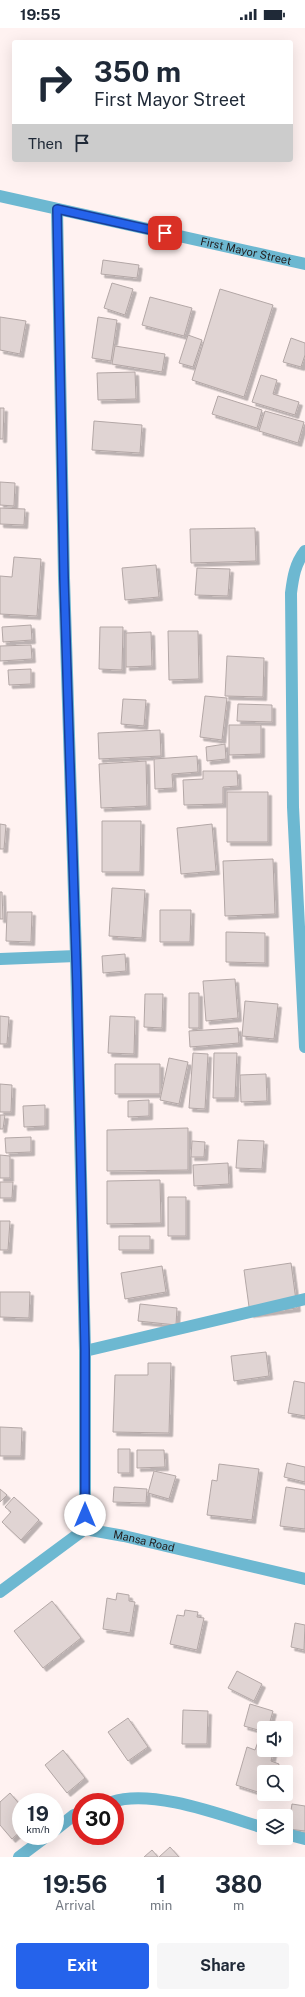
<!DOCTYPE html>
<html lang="en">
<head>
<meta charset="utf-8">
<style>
	body { margin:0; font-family:"Public Sans",sans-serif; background:#f6f6f7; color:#1f2937; height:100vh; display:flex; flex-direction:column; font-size:15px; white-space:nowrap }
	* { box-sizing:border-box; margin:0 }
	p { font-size:13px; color:#747a83 }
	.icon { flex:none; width:22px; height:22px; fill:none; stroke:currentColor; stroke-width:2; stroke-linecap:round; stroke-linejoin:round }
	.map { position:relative; height:1829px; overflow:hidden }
	.drawer { display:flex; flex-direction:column; background:#fff; flex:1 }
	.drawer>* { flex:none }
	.guide { position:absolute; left:12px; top:12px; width:281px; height:122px; border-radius:4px; box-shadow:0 4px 16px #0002; background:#fff; color:#1f2937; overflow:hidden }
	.tools { position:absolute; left:257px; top:1693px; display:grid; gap:8px }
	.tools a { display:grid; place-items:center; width:36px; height:36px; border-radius:4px; background:#fff; box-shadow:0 4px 16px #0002; font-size:20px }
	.speed { position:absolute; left:12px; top:1765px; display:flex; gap:8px; font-size:20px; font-weight:700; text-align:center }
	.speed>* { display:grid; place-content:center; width:52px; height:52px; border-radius:50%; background:#fff; box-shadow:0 4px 16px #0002; line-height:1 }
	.speed small { font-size:10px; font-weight:400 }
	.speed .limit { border:6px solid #d22; background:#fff; color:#111 }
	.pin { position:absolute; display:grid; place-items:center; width:34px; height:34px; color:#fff; margin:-17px; border-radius:8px; box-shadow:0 2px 6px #0006 }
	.me { position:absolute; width:44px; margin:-22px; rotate:0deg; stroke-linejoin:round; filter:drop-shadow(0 0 3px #0008) }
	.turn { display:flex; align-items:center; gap:14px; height:84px; padding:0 16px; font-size:18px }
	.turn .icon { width:52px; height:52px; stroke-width:2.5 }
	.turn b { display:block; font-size:28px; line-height:34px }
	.then { display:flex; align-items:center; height:38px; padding:0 16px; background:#0003; gap:8px; font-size:15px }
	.eta { display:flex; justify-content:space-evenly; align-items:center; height:68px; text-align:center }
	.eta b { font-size:24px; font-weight:700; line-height:28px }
	.button { display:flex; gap:8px; margin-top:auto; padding:8px 16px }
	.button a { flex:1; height:46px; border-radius:4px; background:#2563eb; color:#fff; font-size:16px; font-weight:700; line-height:46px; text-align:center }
	.button a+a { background:#f6f6f7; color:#1f2937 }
	.status { display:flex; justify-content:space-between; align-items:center; height:28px; padding:0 20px; background:#fff; direction:ltr }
	.status svg { height:11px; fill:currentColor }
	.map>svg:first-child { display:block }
	.building { fill:#e0d4d3; stroke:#b3a7a6; filter:url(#shadow) }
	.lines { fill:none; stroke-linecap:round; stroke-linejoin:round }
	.minor { stroke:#6db8d1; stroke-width:12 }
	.route-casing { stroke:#184099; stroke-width:10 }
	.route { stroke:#2563eb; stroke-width:7 }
	.labels { text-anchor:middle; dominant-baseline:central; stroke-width:4; stroke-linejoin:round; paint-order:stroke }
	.street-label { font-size:11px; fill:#211c1c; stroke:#fff }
</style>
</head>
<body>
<div class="status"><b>19:55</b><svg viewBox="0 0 49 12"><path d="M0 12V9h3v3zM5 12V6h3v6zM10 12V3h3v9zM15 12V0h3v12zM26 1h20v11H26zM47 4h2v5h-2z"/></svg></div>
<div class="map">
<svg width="305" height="1829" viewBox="0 0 305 1829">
	<defs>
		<filter id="shadow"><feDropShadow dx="3.5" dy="3.5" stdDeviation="0" flood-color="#0004"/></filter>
	</defs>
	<rect width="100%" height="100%" fill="#fff2f1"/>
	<!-- building -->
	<path class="building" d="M103 232 139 237 137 250 101 246Z
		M112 255 133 261 125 287 104 280Z
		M220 261 273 277 244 369 192 352Z
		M150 269 192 280 184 308 142 297Z
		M0 289 26 293 20 326 0 322Z
		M98 289 117 292 111 333 92 330Z
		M188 307 202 312 193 339 179 335Z
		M291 310 305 315V327L301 339 283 334Z
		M115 318 165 326 162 344 112 336Z
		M135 344 136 371 98 372 97 345Z
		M261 347 277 352 273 366 299 374 295 387 252 374Z
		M218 368 262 382 257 400 212 386Z
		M0 380H4L3 411H0Z
		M265 383 304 394 298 415 259 403Z
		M94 393 142 397 140 425 92 422Z
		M0 454 15 455 14 478 0 477Z
		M0 480 25 481 24 497 0 496Z
		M255 500 256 533 191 535 190 501Z
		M14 529 41 531 37 588 0 586V548L12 549Z
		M156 537 159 569 125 572 122 540Z
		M197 540 230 541 228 568 195 567Z
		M31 597 32 612 3 614 2 599Z
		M100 599H123L122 642 99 641Z
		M168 603H198L199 651 169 652Z
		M151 604 152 638 126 639V605Z
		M31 617 32 631 0 633V618Z
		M227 628 264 630 263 669 225 668Z
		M31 641V656L9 657 8 642Z
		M205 668 227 670 222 712 200 709Z
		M123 671 146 672 144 698 121 696Z
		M238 676 272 677V694L237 693Z
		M229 697H261V726L229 727Z
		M160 702 161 728 99 731 98 705Z
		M225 716 226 731 207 733 206 719Z
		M197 728 198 744 172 746 173 760 155 761 154 731Z
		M146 733 147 778 101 780 99 736Z
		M203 743H237L238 758 223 759V776L184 777 183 752 203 751Z
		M227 764H268V814H227Z
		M102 793H141L140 844H102Z
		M0 796 6 797 4 821H0Z
		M212 796 216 843 181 846 177 800Z
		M273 831 275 886 225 888 223 833Z
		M112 860 145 862 142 910 109 908Z
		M0 864H2L3 891H0Z
		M160 882H191L190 914H160Z
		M7 884H32L31 914 6 913Z
		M226 904 265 905V935L226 934Z
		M125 926 126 943 103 945 102 928Z
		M235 951 238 990 206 993 203 953Z
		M189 965H199V1000H189Z
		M145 966H163L162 1000 144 999Z
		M245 973 278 976 274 1011 242 1008Z
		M0 988 9 989 7 1016H0Z
		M110 988 135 989 134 1026 108 1025Z
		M238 1000 239 1015 190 1019 189 1003Z
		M193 1025 208 1026 205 1081 189 1080Z
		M214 1025H237L235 1070H213Z
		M169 1030 188 1034 179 1076 160 1072Z
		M115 1036H160V1066H115Z
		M266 1046 267 1073 241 1074 240 1047Z
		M0 1056 12 1057 11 1084H0Z
		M149 1072V1088L128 1089V1073Z
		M45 1077V1098L24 1099 23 1078Z
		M0 1087H5L3 1101H0Z
		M188 1100V1142L107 1143V1102Z
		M31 1109V1124L6 1125 5 1110Z
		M238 1112 264 1113 262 1141 236 1140Z
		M192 1113 205 1114 204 1129H191Z
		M0 1127 10 1128V1150H0Z
		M228 1135 229 1156 194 1158 193 1137Z
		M160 1152 161 1195 107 1196V1153Z
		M0 1154H13L12 1170H0Z
		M168 1169H186V1208H168Z
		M0 1193H10L8 1222H0Z
		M119 1208H150V1222H119Z
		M291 1235 297 1280 250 1286 244 1242Z
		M162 1238 166 1264 125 1271 121 1245Z
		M0 1264H30L29 1290 0 1289Z
		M140 1276 177 1280 176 1297 138 1293Z
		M266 1324 269 1348 234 1353 231 1328Z
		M148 1335H171L169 1405 113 1404 115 1347H148Z
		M294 1353 305 1355V1388L288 1385Z
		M0 1399 22 1400 21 1428H0Z
		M118 1421H130V1445H118Z
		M137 1422H164L165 1439 137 1440Z
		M287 1435 305 1439V1454L284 1449Z
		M219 1436 259 1441 252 1492 207 1487 212 1452 217 1453Z
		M154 1443 176 1448 169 1471 148 1465Z
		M114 1459 147 1461 146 1475 113 1474Z
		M286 1459 305 1462V1501L280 1498Z
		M0 1461 7 1467 0 1474Z
		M14 1469 39 1492 21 1512 2 1494 11 1484 5 1479Z
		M117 1565 129 1567V1573L135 1574 130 1605 103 1601 107 1570 116 1572Z
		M52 1573 81 1610 43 1640 14 1603Z
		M185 1582 198 1584 197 1589 204 1590 197 1622 170 1616 177 1587 184 1588Z
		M295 1595 305 1597 304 1622 291 1619Z
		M237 1643 262 1656 254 1673 228 1660Z
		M250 1676 273 1683 269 1697 260 1694 258 1702 244 1698Z
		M183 1682 208 1683 207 1716H182Z
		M128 1690 148 1719 128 1733 108 1704Z
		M259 1711 264 1713V1722H274L271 1733 279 1736 277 1744H264V1766L236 1757 247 1719 255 1722Z
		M63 1722 85 1750 67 1765 45 1737Z
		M10 1765 21 1778V1803L12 1811 0 1797V1774Z
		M292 1776 305 1778V1803L288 1801Z
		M170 1819 179 1829H159Z
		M152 1822 158 1829H144Z"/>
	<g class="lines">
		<!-- minor -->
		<g class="minor">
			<path id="s1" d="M0 168 305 236"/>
			<path d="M57 181 64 550 76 928 85 1323V1501"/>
			<path d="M305 523C295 536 293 549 291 565L293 779 305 1019"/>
			<path d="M0 931 76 928"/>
			<path d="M85 1323 305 1271"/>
			<path id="s2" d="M0 1564 85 1501 124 1508 305 1551"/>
			<path d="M112 1774C152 1760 224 1788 264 1800"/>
			<path d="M55 1802 74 1787 81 1785"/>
			<path d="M286 1806 305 1811"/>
			<path d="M19 1829 47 1808"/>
		</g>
	</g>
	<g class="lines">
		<defs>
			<path id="route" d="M85 1487V1322L77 960 64 550 57 181 165 205"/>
		</defs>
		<!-- route casing -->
		<use href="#route" class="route-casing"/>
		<!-- route -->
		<use href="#route" class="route"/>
	</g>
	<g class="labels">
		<!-- street labels -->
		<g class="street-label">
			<text stroke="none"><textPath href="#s1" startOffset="252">First Mayor Street</textPath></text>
			<text stroke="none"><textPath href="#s2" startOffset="166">Mansa Road</textPath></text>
		</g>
	</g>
</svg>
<div class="tools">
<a><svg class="icon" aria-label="sound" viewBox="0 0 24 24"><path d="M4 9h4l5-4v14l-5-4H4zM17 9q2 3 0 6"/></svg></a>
<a><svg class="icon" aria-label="search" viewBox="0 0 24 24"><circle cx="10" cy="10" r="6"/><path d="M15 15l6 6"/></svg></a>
<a><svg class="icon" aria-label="layers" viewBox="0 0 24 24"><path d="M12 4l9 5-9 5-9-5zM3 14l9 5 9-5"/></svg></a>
</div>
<div class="speed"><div>19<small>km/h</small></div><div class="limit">30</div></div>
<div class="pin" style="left:165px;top:205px;background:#d93025"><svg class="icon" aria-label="arrive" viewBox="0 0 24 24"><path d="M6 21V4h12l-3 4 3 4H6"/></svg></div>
<svg class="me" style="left:85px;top:1487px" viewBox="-20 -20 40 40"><circle r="19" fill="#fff"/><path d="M0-13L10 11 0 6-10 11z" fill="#2563eb"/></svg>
<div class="guide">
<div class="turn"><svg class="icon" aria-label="right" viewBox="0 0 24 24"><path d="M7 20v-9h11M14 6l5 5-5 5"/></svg><div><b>350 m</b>First Mayor Street</div></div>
<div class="then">Then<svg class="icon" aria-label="arrive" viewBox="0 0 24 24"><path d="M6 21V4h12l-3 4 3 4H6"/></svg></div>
</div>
</div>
<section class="drawer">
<div class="eta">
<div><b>19:56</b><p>Arrival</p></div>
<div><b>1</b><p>min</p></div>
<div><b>380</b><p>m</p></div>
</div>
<div class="button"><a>Exit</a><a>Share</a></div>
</section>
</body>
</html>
